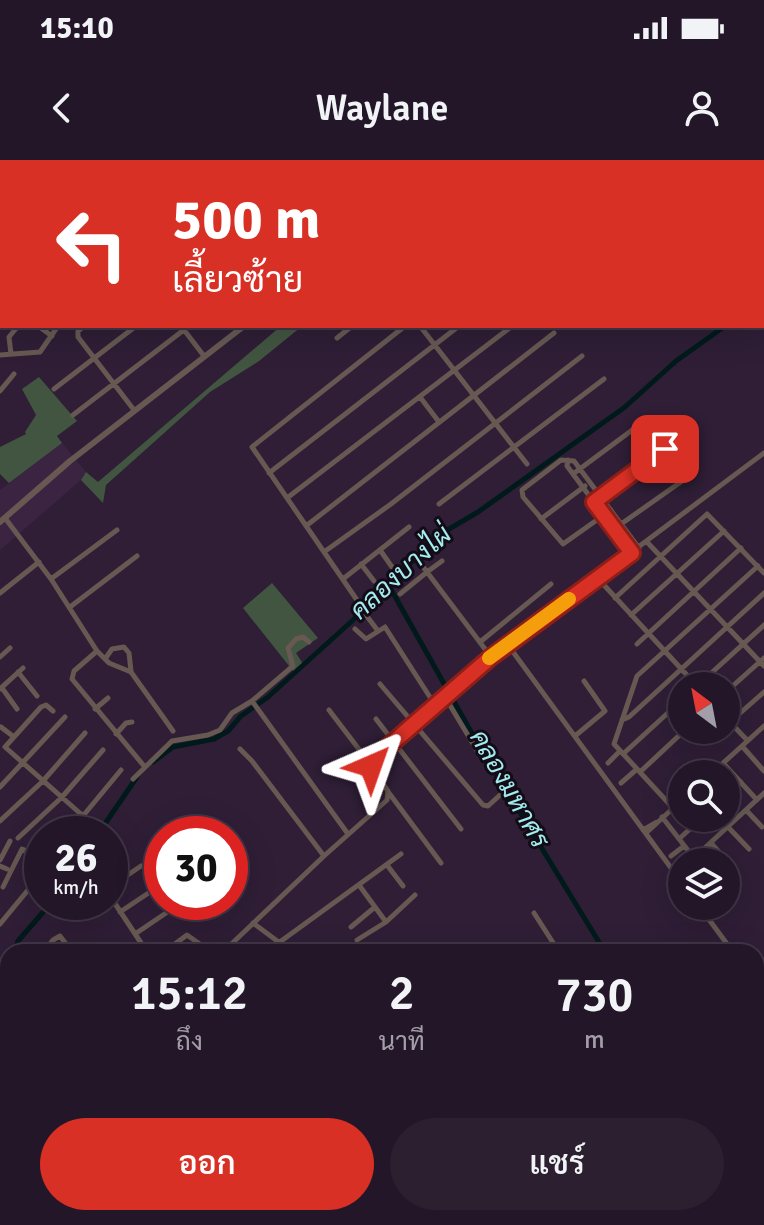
<!DOCTYPE html>
<html lang="th">
<head>
<meta charset="utf-8">
<style>
	body { margin:0; font-family:Signika,Sarabun,sans-serif; background:#2b1f30; color:#f1f3f6; height:100vh; display:flex; flex-direction:column; font-size:30px; white-space:nowrap }
	* { box-sizing:border-box; margin:0 }
	p { font-size:26px; color:#a39fa8 }
	.icon { flex:none; width:44px; height:44px; fill:none; stroke:currentColor; stroke-width:2; stroke-linecap:round; stroke-linejoin:round }
	.map { position:relative; flex:1; overflow:hidden }
	.drawer { position:absolute; left:0px; top:784px; width:764px; height:282px; display:flex; flex-direction:column; background:#231628; border-radius:24px 24px 0 0; box-shadow:0 8px 32px #0002,0 0 0 2px #403545 }
	.drawer>* { flex:none }
	.top-card { position:absolute; left:0px; top:0px; width:764px; height:168px; box-shadow:0 8px 32px #0002,0 0 0 2px #403545; background:#d93025; color:#fff; overflow:hidden }
	.needle { width:52px; rotate:328deg }
	.controls { position:absolute; left:668px; top:512px; display:grid; gap:16px }
	.controls a { display:grid; place-items:center; width:72px; height:72px; border-radius:50%; background:#231628; box-shadow:0 8px 32px #0002,0 0 0 2px #403545; font-size:40px }
	.speed { position:absolute; left:24px; top:656px; display:flex; gap:16px; font-size:40px; font-weight:700; text-align:center }
	.speed>* { display:grid; place-content:center; width:104px; height:104px; border-radius:50%; background:#231628; box-shadow:0 8px 32px #0002,0 0 0 2px #403545; line-height:1 }
	.speed small { font-size:20px; font-weight:400 }
	.speed .limit { border:12px solid #d22; background:#fff; color:#111 }
	.pin { position:absolute; display:grid; place-items:center; width:68px; height:68px; color:#fff; margin:-34px; border-radius:16px; box-shadow:0 4px 12px #0006 }
	.me { position:absolute; width:88px; margin:-44px; rotate:43deg; stroke-linejoin:round; filter:drop-shadow(0 0 6px #0008) }
	.turn { display:flex; align-items:center; gap:28px; height:168px; padding:0 40px; font-size:36px }
	.turn .icon { width:104px; height:104px; stroke-width:2.5 }
	.turn b { display:block; font-size:56px; line-height:68px }
	.eta { display:flex; justify-content:space-evenly; align-items:center; height:136px; text-align:center }
	.eta b { font-size:48px; font-weight:600; line-height:56px }
	.cta { display:flex; gap:16px; margin-top:auto; padding:16px 40px }
	.cta a { flex:1; height:92px; border-radius:48px; background:#d93025; color:#fff; font-size:32px; font-weight:600; line-height:92px; text-align:center }
	.cta a+a { background:#2b1f30; color:#f1f3f6 }
	.status { display:flex; justify-content:space-between; align-items:center; height:56px; padding:0 40px; background:#231628; direction:ltr }
	.status svg { height:22px; fill:currentColor }
	header { display:flex; justify-content:space-between; align-items:center; height:104px; padding:0 40px; background:#231628; font-size:36px; font-weight:600 }
	.map>svg:first-child { display:block }
	.built { fill:#3a2442 }
	.green { fill:#425541 }
	.lines { fill:none; stroke-linecap:round; stroke-linejoin:round }
	.canal { stroke:#001a1c; stroke-width:5 }
	.minor { stroke:#675852; stroke-width:5 }
	.tertiary { stroke:#675852; stroke-width:6 }
	.route-casing { stroke:#8d1f18; stroke-width:20 }
	.route { stroke:#d93025; stroke-width:14 }
	.slow { stroke:#f59e0b; stroke-width:14 }
	.labels { text-anchor:middle; dominant-baseline:central; stroke-width:6; stroke-linejoin:round; paint-order:stroke }
	.water-label { font-size:26px; font-style:italic; fill:#a2ebee; stroke:#130b16 }
</style>
</head>
<body>
<div class="status"><b>15:10</b><svg viewBox="0 0 49 12"><path d="M0 12V9h3v3zM5 12V6h3v6zM10 12V3h3v9zM15 12V0h3v12zM26 1h20v11H26zM47 4h2v5h-2z"/></svg></div>
<header><svg class="icon" aria-label="back" viewBox="0 0 24 24"><path d="M15 5l-7 7 7 7"/></svg>Waylane<svg class="icon" aria-label="person" viewBox="0 0 24 24"><circle cx="12" cy="8" r="4"/><path d="M4 21q1-7 8-7t8 7"/></svg></header>
<div class="map">
<svg width="764" height="1065" viewBox="0 0 764 1065">
	<rect width="100%" height="100%" fill="#2f1e36"/>
	<!-- built -->
	<path class="built" d="M62 283 86 312 81 320 0 390V330Z"/>
	<!-- green -->
	<path class="green" d="M281 166 301 167 259 201 210 232 106 325 103 343 81 320 86 312 98 322Z
		M39 217 77 261 57 276 62 283 9 323 0 314V287L26 274 25 272 36 255 22 229Z
		M272 423 318 478 296 493 303 504 293 511 243 448Z"/>
	<g class="lines">
		<!-- canal -->
		<path class="canal" d="M762 140 764 139
			M388 424 474 577 605 792
			M153 602 173 587 214 579 228 571 241 556 268 537 384 432 388 424 444 372 478 352 625 247 676 201 725 166
			M98 674 137 617
			M15 792 18 781 52 742
			M0 825 8 812
			M756 985 764 979
			M756 1009 764 1020"/>
		<!-- minor -->
		<path class="minor" d="M38 0 40 2
			M295 2 298 0
			M349 2 351 0
			M402 2 404 0
			M762 78 764 77
			M0 147 2 145
			M38 166 52 176
			M84 166 78 171V177L134 250
			M181 166 204 196
			M420 166 527 304
			M337 178 352 166
			M11 194 9 177 18 166
			M0 195 40 192 58 166
			M54 229 136 166
			M0 231 14 214
			M420 237 439 262
			M73 255 189 166
			M568 300 567 306 632 393
			M269 313 459 166
			M573 314 639 265 646 268 685 310V319L614 369
			M287 338 512 166
			M594 342 665 289
			M439 344 604 219
			M611 350 563 384 523 337 522 330 561 300 574 301 639 388
			M5 358 51 419 117 370
			M541 359 585 326
			M306 366 554 173
			M647 382 764 506
			M380 390 392 407
			M324 392 391 344 582 196
			M418 400 427 412 442 401
			M361 404 374 421
			M51 419 97 491 74 511 72 519 144 606
			M343 419 409 367
			M603 424 697 526 764 465
			M0 433 39 402
			M400 434 427 412 491 497
			M615 438 707 354 764 413
			M359 443 252 287 405 166
			M70 447 137 396
			M366 455 378 471
			M631 455 724 371
			M355 469 366 479 385 467 435 545
			M480 482 551 424
			M637 484 741 388
			M508 485 682 723
			M97 491 109 503 131 512 173 571
			M0 497 10 488
			M105 499 112 489 124 487 129 493 131 511
			M18 512 37 536
			M380 524 483 645 488 646 500 635
			M2 528 17 549
			M0 529 23 508
			M726 532 764 498
			M445 537 478 592
			M252 541 348 674
			M95 549 108 538
			M329 550 371 605
			M53 551 46 545 41 547 5 587 82 655
			M726 558 747 580
			M376 559 461 669
			M622 560 629 557 764 433
			M730 562 764 532
			M1 567 14 577
			M116 574 126 563 132 562
			M575 576 605 551 584 521
			M742 586 764 611
			M240 589 252 601 324 696
			M623 594 682 540
			M608 603 620 591
			M723 603 757 640
			M640 612 685 570
			M711 614 764 566
			M133 619 172 581 208 575 220 570 232 553 252 541 293 506 288 488 296 479 303 477 309 482
			M621 623 637 609
			M0 627 65 557
			M389 633 441 703
			M726 636 741 622
			M673 648 614 584 637 516 758 406
			M746 650 762 667
			M662 657 697 702
			M0 661 43 621 85 573
			M728 667 749 689
			M643 670 657 662
			M646 673 682 640
			M68 674 121 610
			M18 678 62 637 103 590
			M679 679 702 658
			M711 683 734 709
			M110 695 122 687
			M671 696 684 686
			M694 698 764 633
			M0 700 10 681
			M387 705 403 726
			M0 706 7 709
			M359 725 386 762
			M3 727 22 689 42 698
			M110 727 141 706
			M110 736 147 792
			M699 746 733 792
			M120 752 153 730
			M534 753 559 792
			M253 763 292 792
			M0 764 42 713
			M351 767 375 747
			M135 774 166 753
			M357 780 386 762 415 735
			M44 792 53 780 60 776 72 792
			M164 792 187 775 211 792
			M223 792 324 696 387 640 388 631 371 607 374 599 491 497 764 293
			M266 792 401 694
			M757 824 764 833
			M0 972 8 960
			M756 1045 764 1037
			M385 1058 393 1065
			M503 1058 512 1065
			M457 1065 463 1058
			M538 1065 545 1058
			M734 1065 742 1058"/>
		<!-- tertiary -->
		<path class="tertiary" d="M457 2 459 0
			M0 362 70 301 244 166"/>
	</g>
	<g class="lines">
		<defs>
			<path id="route" d="M371 606 383 591 491 497 632 393 594 342 665 289"/>
		</defs>
		<!-- route casing -->
		<use href="#route" class="route-casing"/>
		<!-- route -->
		<use href="#route" class="route"/>
		<!-- slow -->
		<path class="slow" d="M489 498 569 439"/>
	</g>
	<g class="labels">
		<!-- water labels -->
		<g class="water-label">
			<text transform="translate(401 413) rotate(-42)">คลองบางไผ่</text>
			<text transform="translate(509 629) rotate(60)">คลองมหาศร</text>
		</g>
	</g>
</svg>
<div class="controls">
<a><svg class="needle" viewBox="-14 -14 28 28"><path d="M0-13l5 13h-10z" fill="#e53935"/><path d="M0 13l5-13h-10z" fill="#a39fa8"/></svg></a>
<a><svg class="icon" aria-label="search" viewBox="0 0 24 24"><circle cx="10" cy="10" r="6"/><path d="M15 15l6 6"/></svg></a>
<a><svg class="icon" aria-label="layers" viewBox="0 0 24 24"><path d="M12 4l9 5-9 5-9-5zM3 14l9 5 9-5"/></svg></a>
</div>
<div class="speed"><div>26<small>km/h</small></div><div class="limit">30</div></div>
<div class="pin" style="left:665px;top:289px;background:#d93025"><svg class="icon" aria-label="arrive" viewBox="0 0 24 24"><path d="M6 21V4h12l-3 4 3 4H6"/></svg></div>
<svg class="me" style="left:371px;top:606px" viewBox="-20 -20 40 40"><path d="M0-17L14 15 0 8-14 15z" fill="#d93025" stroke="#fff" stroke-width="4"/></svg>
<div class="top-card">
<div class="turn"><svg class="icon" aria-label="left" viewBox="0 0 24 24"><path d="M17 20v-9H6M10 6l-5 5 5 5"/></svg><div><b>500 m</b>เลี้ยวซ้าย</div></div>
</div>
<section class="drawer">
<div class="eta">
<div><b>15:12</b><p>ถึง</p></div>
<div><b>2</b><p>นาที</p></div>
<div><b>730</b><p>m</p></div>
</div>
<div class="cta"><a>ออก</a><a>แชร์</a></div>
</section>
</div>
</body>
</html>
